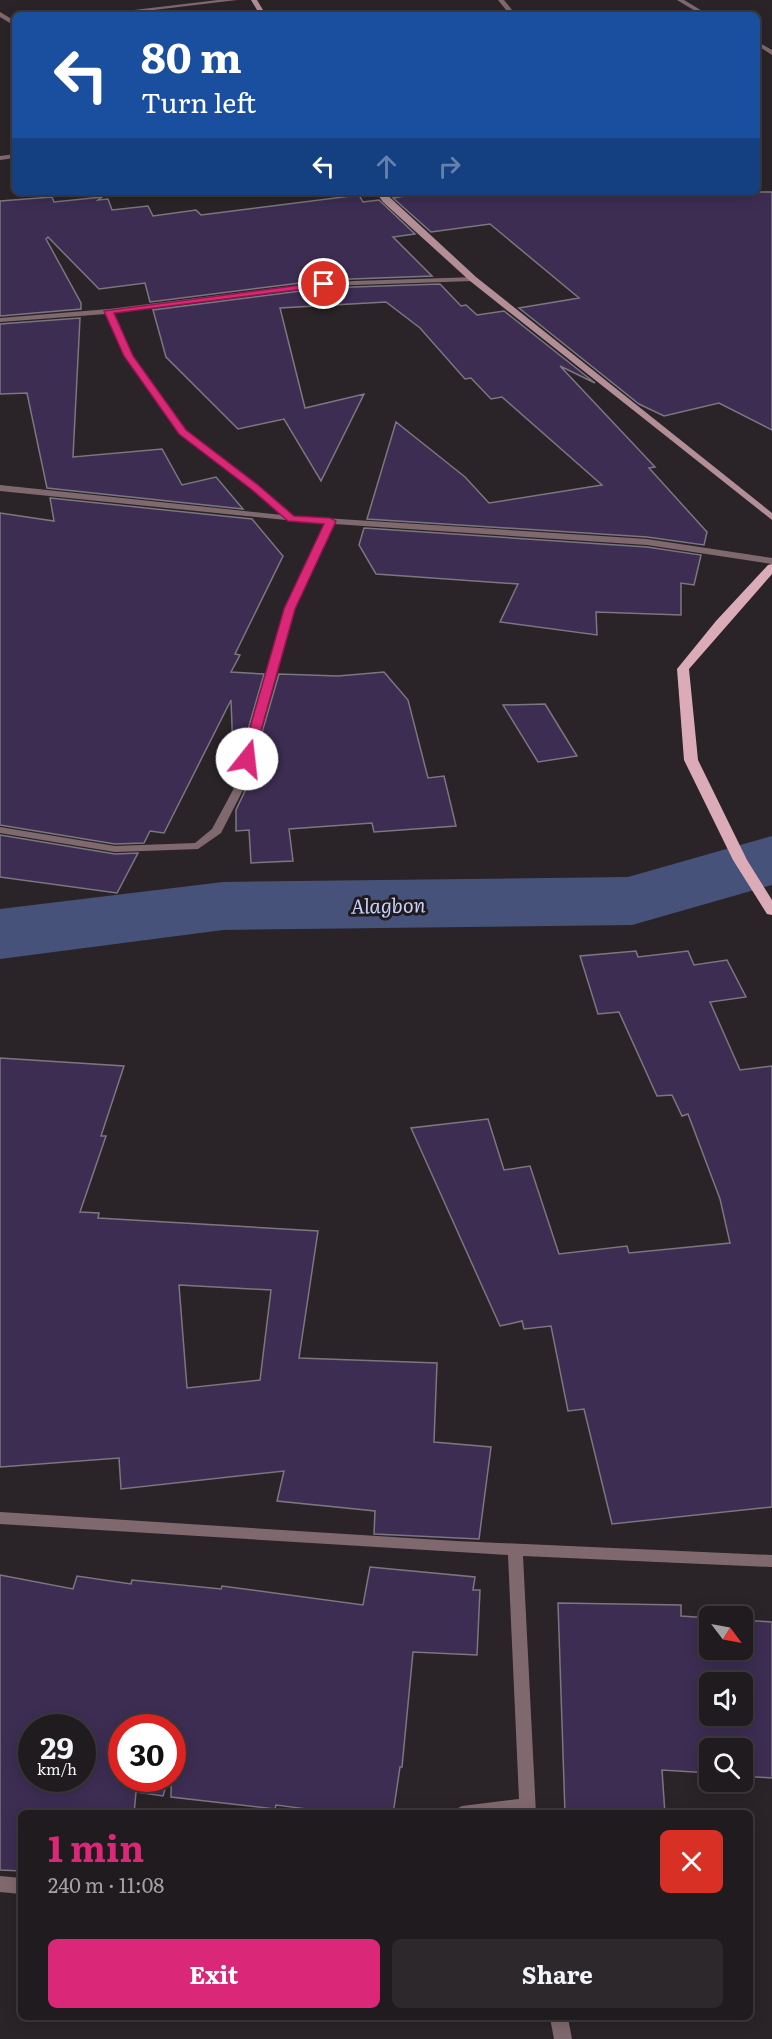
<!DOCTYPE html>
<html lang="en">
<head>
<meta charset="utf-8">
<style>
	body { margin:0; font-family:Literata,serif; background:#2d282c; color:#f1f3f6; height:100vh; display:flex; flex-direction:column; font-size:22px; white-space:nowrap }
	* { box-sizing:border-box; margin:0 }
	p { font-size:20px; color:#a2a1a4 }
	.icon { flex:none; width:33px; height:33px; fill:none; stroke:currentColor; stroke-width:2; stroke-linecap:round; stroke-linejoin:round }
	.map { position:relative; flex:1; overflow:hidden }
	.drawer { position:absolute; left:18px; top:1810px; width:735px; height:210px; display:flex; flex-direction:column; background:#201b1f; border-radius:9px; box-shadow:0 3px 15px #0003,0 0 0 2px #3d393d }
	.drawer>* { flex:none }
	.hud { position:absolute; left:12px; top:12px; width:748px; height:183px; border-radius:9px; box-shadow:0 3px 15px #0003,0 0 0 2px #3d393d; background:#1a4fa0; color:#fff; overflow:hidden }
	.needle { width:39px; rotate:122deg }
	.fabs { position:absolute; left:699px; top:1606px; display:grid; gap:12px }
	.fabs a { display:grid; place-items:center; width:54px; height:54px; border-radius:9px; background:#201b1f; box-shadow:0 3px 15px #0003,0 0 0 2px #3d393d; font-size:30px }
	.speed { position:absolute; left:18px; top:1714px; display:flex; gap:12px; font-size:30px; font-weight:700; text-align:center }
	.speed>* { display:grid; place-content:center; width:78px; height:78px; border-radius:50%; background:#201b1f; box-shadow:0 3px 15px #0003,0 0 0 2px #3d393d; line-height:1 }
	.speed small { font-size:15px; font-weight:400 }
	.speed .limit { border:9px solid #d22; background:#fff; color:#111 }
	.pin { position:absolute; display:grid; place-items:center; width:51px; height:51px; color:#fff; margin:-26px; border:3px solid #fff; border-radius:50%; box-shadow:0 2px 6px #0007 }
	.me { position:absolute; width:66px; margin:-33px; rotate:16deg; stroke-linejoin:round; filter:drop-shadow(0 0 4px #0008) }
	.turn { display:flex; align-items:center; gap:21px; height:126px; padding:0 30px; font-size:27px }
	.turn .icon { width:78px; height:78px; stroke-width:2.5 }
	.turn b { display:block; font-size:42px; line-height:51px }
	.lanes { display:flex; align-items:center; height:57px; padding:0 30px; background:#0003; justify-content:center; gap:30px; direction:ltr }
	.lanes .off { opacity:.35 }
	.round { display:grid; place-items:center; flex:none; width:63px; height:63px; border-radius:9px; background:#2d282c }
	.headline { display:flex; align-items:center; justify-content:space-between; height:102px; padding:0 30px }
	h1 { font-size:36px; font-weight:700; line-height:45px; color:#db2777 }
	.primary-button { display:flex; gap:12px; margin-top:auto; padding:12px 30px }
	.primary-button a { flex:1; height:69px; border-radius:9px; background:#db2777; color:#fff; font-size:24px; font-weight:700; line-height:69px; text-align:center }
	.primary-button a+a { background:#2d282c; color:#f1f3f6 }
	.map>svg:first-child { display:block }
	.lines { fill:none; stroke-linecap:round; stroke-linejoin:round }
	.river { fill:#47527a; fill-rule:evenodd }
	.building { fill:#3d2d53; stroke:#7a777f; stroke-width:1.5; fill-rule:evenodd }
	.street { fill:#80696e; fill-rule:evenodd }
	.secondary { fill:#b38e97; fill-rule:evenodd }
	.primary { fill:#dbacb7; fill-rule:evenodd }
	.route { fill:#db2777; stroke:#8e194d; stroke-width:1.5 }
	.labels { text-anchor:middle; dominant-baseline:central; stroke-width:6; stroke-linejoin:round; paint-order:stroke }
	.water-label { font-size:20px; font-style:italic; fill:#c4d1fa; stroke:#201a1f }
</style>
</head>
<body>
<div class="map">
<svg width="772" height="2039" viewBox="0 0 772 2039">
	<rect width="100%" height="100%" fill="#2a2429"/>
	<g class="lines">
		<!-- river -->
		<path class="river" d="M772 836V885L632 925 223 930 0 959V909L223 882 628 877Z"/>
	</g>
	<!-- building -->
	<path class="building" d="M429 192H772V430L719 403 664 416 639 404 519 308 579 298 490 224 431 232 393 198Z
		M359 195 363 202 379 200 415 234 393 237 432 276 324 280 150 302 145 283 99 289 48 237 46 239 81 303V309L0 316V201L52 197 54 202 102 197 98 200 108 199 112 210 148 206 153 216 196 210 201 215Z
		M440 284 461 306 466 305 477 315 504 311 595 383 560 366 655 467 649 468 707 532 704 545 647 537 367 519 396 422 465 477 489 503 602 485 502 397 491 399 471 378 465 379 420 328 386 302 280 308 305 408 364 394 321 481 284 419 238 429 166 357 153 310 324 288Z
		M80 318 73 457 162 449 182 485 216 477 243 509 47 488 27 393 0 394V324Z
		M50 498 252 519 283 556 235 654 240 655 231 672 264 674 234 778 231 700 164 833 150 831 144 843 115 844 0 825V513L54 521Z
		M364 528 647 547 701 555 694 585 681 583V615L596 612 597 635 500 622 518 584 376 574 359 545Z
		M384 672 408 700 428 778 444 776 456 826 374 832 372 823 289 829 293 861 251 863 249 830 236 831V810L245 791 279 674 338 676Z
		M545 704 577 756 538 762 503 705Z
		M0 835 115 854 138 853 117 893 0 877Z
		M636 951 638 957 688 951 694 965 727 960 746 997 710 1002 740 1070 772 1066V1507L612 1524 584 1409 568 1411 551 1326 524 1329 522 1321 500 1326 411 1128 488 1119 504 1170 530 1166 559 1254 627 1246 629 1253 730 1243 720 1199 688 1114 682 1116 672 1095 657 1096 619 1012 598 1014 580 956Z
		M0 1058 124 1066 101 1136H106L80 1212 99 1213 98 1218 318 1231 299 1358 437 1363 434 1442 491 1447 479 1539 374 1534 375 1511 277 1501 284 1471 121 1489 119 1458 0 1467ZM179 1285 271 1290 260 1380 187 1388Z
		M370 1567 475 1577 473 1590H480L477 1655 413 1652 402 1767H400L393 1814H346L276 1805 275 1809 171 1797 172 1728H122V1779H168L163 1796 136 1792 134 1814H21V1871L0 1870V1575L73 1589 77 1576 131 1584 132 1580 221 1589 222 1586 363 1605ZM32 1728H82V1779H32Z
		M558 1603 681 1605V1616L710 1618V1650H742V1620L772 1622V1778L742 1776V1749H710V1773L662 1770 665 1814H565ZM710 1683H742V1716H710Z"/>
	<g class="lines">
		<!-- street -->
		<path class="street" d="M218 0H237L112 15H92Z
			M498 0H504L516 15H510Z
			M677 0H684L709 15H702Z
			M0 12 15 21V26L0 17Z
			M758 42 772 50V55L758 46Z
			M15 154V158L0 160V156Z
			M476 277V281H473L324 286 114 313 133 356 185 430 258 485 293 516 647 539 772 558V564L647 545 334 524 295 609 243 790 221 833 198 849 115 852 0 833V827L115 846 195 843 212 829 233 790 285 609 325 524 0 491V485L282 515 252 489 179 434 125 356 106 314 0 322V318L109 309 324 282Z
			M0 1512 456 1541 772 1555V1567L523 1556 536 1814H454L456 1809 462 1806 519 1799 508 1555 0 1524Z
			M0 1876 21 1878V1894L0 1892Z
			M550 2018H568L572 2039H554Z"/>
		<!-- secondary -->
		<path class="secondary" d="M251 0H257L266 15H260Z
			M376 192H384L476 277 772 513V520L470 281 383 202Z"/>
		<!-- primary -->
		<path class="primary" d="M772 564V574L689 669 698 760 747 860 772 900V915L767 914 733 860 684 760 677 669 716 621 768 565Z"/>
	</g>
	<!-- route -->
	<path class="route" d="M324 282 327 286 114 313 133 356 186 430 258 485 294 516 330 518 336 521 295 609 253 759 247 763 241 759 284 609 324 524 288 521 251 489 179 434 124 356 104 311Z"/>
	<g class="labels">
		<!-- water labels -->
		<g class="water-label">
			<text transform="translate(388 904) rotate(-1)">Alagbon</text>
		</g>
	</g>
</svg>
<div class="fabs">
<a><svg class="needle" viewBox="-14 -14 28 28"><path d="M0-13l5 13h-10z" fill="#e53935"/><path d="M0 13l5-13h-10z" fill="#a2a1a4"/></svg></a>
<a><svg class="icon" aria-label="sound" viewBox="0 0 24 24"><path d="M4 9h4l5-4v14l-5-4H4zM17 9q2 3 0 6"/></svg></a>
<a><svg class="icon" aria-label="search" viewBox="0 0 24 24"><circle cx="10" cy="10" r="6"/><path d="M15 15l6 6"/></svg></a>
</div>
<div class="speed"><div>29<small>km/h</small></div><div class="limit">30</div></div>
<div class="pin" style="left:324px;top:284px;background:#d93025"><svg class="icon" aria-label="arrive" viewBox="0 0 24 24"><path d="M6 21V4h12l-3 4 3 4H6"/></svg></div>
<svg class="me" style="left:247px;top:759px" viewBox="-20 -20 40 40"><circle r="19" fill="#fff"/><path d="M0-13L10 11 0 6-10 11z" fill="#db2777"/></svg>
<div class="hud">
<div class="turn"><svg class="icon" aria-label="left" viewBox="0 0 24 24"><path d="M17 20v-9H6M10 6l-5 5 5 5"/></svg><div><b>80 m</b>Turn left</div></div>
<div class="lanes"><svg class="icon" aria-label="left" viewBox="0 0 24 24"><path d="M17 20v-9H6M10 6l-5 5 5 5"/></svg><svg class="icon off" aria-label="ahead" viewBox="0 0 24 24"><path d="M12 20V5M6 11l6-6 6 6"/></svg><svg class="icon off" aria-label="right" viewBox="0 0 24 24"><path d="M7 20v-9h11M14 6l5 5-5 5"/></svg></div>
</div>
<section class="drawer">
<div class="headline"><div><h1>1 min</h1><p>240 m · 11:08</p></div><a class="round" style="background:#d93025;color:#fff"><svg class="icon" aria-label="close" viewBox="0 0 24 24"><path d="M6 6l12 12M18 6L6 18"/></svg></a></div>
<div class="primary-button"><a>Exit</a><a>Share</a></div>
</section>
</div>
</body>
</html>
